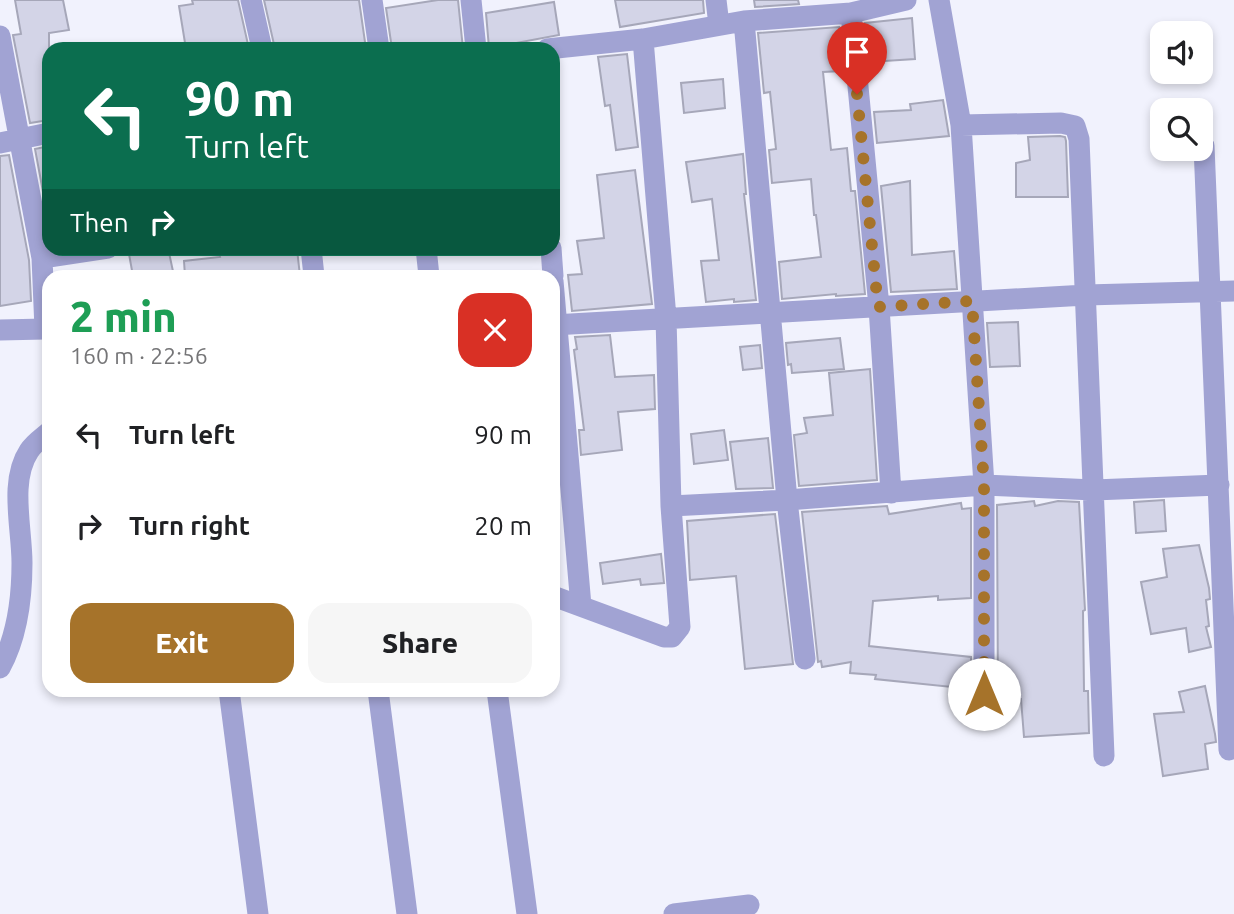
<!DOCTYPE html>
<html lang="en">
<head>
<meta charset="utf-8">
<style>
	body { margin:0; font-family:Ubuntu,sans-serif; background:#f6f6f6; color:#202124; height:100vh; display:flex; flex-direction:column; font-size:26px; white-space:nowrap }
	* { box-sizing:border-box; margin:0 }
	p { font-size:23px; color:#757577 }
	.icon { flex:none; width:38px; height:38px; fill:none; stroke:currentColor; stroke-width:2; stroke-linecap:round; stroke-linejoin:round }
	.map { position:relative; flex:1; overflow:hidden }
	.details { position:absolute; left:42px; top:270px; width:518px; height:427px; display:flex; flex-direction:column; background:#fff; border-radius:21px; box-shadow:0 4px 10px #0003 }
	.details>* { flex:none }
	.banner { position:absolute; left:42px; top:42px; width:518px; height:214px; border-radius:21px; box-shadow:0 4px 10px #0003; background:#0b6e4f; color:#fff; overflow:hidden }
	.controls { position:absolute; left:1150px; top:21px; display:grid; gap:14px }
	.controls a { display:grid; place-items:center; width:63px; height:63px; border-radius:14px; background:#fff; box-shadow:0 4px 10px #0003; font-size:35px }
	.pin { position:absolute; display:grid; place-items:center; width:60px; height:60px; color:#fff; margin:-72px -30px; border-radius:50% 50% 50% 0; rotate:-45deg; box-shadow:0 0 7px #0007 }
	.pin .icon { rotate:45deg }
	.me { position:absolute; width:77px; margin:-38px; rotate:0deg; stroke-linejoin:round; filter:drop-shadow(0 0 5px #0008) }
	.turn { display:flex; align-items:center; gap:24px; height:147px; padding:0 28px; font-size:32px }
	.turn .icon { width:91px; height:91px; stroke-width:2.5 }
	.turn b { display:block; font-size:49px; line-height:60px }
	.then { display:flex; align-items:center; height:66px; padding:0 28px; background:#0003; gap:14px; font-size:26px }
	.round { display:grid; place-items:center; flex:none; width:74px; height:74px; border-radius:21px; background:#f6f6f6 }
	.head { display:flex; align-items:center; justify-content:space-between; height:119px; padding:0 28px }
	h1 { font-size:42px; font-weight:800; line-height:52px; color:#1e9e55 }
	.button { display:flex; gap:14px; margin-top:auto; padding:14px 28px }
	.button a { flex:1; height:80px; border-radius:21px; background:#a6732a; color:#fff; font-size:28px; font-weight:800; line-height:80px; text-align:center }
	.button a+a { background:#f6f6f6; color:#202124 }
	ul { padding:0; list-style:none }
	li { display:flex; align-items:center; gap:21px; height:91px; padding:0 28px }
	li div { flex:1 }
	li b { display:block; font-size:26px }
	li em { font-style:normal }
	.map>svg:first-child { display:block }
	.building { fill:#d3d4e7; stroke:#a6a7b9; stroke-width:2 }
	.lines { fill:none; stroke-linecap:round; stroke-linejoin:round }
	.street { stroke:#a1a3d3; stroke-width:21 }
	.route { stroke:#a6732a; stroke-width:12; stroke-dasharray:0 21.6 }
</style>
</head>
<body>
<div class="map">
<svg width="1234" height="914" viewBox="0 0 1234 914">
	<rect width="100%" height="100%" fill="#f1f2fd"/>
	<!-- building -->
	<path class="building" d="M15 0H63L69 30 49 33V120L30 123 13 35 21 34Z
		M192 0H238L249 49H186L179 6 193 4Z
		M264 0H359L366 49H275Z
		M438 0H458L463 49H392L386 8Z
		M615 0H703L704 13 620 27Z
		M754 0H798L799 4 755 7Z
		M554 2 559 35 489 48 486 13Z
		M912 18 915 59 869 62 865 23Z
		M839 27 841 71 823 72 831 150 847 148 851 191H855L865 294 836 296V294L782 299 779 262 821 257 816 215H814L811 179 772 183 769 150 776 149 770 92 764 93 758 33Z
		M627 54 638 147 616 150 610 105 605 106 598 57Z
		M723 79 725 108 684 113 681 83Z
		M943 100 949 136 877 143 874 112 911 110 910 104Z
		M1060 136 1065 137 1066 141 1068 197H1016V163L1030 160 1028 137Z
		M49 146V224L35 149Z
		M743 154 746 194H744L756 300 734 302V299L706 302 701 261 719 260 712 199 692 202 686 162Z
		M9 155 29 260 31 301 0 306V156Z
		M635 170 652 304 572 311 568 275 582 274 577 241 604 238 597 175Z
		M910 181 912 255 954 251 957 289 891 292 881 186Z
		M156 248H168L174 276H133L129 254Z
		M218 248H244L245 254 297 249 300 276H185L184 261 220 257Z
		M1018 322 1020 366 990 367 987 323Z
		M610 335 615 377 654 375 655 409 618 412 622 450 581 455 579 430H584L574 350 577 349 575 337Z
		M840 338 844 369 792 373 791 364 788 365 786 343Z
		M760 345 762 368 743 370 740 347Z
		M870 369 877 480 799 486 794 435 807 433 804 418 833 415 829 373Z
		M724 430 728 460 694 464 691 434Z
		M768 438 773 488 736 489 730 442Z
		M1164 500 1166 531 1136 533 1134 502Z
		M1034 501 1035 506 1058 501 1079 502 1085 610 1083 611 1084 691H1088L1089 733 1024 737 1021 699 998 701 997 505Z
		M961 503 962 509 971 508V598L938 600V596L873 601 869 646 971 657V689L875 679 876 675 850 673 851 662 822 667 821 661 818 662 802 512 887 506 889 514Z
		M775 514 793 664 745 669 736 576 690 580 687 521Z
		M1199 545 1209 588 1210 599 1206 600 1209 626 1206 627 1211 647 1189 652 1186 628 1151 634 1141 582 1167 577 1163 549Z
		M661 554 664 583 641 585 640 579 603 584 600 563Z
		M1205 686 1215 734 1216 742 1205 744 1208 769 1163 776 1154 714 1184 712 1179 692Z"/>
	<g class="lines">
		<!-- street -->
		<path class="street" d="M251 0 262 49
			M372 0 379 49
			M471 0 476 49
			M716 0 719 25
			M851 13 879 307 891 493
			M744 21 787 500 805 659
			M0 36 42 258 45 329 0 330
			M547 49 643 39 744 21 851 13 906 0
			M961 125 1061 123 1075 126 1079 139 1104 756
			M0 143 49 133
			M1204 146 1229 750
			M311 248 314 276
			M426 248 429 276
			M551 248 553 276
			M42 258 108 248
			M553 281 581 606
			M553 325 1086 295 1234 291
			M671 506 787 500 984 485 961 125 939 0
			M553 596 664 637H672L680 627 671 506 666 318 643 39
			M0 668C17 637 22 597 22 563 22 528 9 481 29 451 34 443 42 438 49 432
			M229 690 258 914
			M378 690 407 914
			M497 690 527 914
			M984 694V485L1094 490 1219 485
			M674 914 749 905"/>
	</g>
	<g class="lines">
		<!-- route -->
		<path class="route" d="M857 94 878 307 972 301 984 485V694"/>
	</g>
</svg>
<div class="controls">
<a><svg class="icon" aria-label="sound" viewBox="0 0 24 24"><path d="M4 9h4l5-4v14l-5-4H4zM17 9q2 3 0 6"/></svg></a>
<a><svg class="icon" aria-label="search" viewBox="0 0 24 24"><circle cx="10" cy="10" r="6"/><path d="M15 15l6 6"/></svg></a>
</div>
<div class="pin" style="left:857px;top:94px;background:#d93025"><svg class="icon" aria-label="arrive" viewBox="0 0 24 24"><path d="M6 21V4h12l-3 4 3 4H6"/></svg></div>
<svg class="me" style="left:984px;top:694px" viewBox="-20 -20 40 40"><circle r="19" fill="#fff"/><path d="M0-13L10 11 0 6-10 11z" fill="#a6732a"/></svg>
<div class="banner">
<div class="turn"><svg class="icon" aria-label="left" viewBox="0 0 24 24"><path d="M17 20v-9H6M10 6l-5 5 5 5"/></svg><div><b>90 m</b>Turn left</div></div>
<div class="then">Then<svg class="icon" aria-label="right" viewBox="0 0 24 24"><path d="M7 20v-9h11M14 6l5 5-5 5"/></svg></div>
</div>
<section class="details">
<div class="head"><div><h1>2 min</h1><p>160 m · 22:56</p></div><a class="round" style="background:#d93025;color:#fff"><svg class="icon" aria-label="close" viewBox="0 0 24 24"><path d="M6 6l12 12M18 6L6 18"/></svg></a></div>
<ul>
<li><svg class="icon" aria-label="left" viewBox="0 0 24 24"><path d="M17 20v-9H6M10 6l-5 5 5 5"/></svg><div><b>Turn left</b></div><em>90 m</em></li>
<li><svg class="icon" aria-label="right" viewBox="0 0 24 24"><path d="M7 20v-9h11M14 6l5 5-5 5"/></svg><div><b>Turn right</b></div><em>20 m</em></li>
</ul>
<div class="button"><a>Exit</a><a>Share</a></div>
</section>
</div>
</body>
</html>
